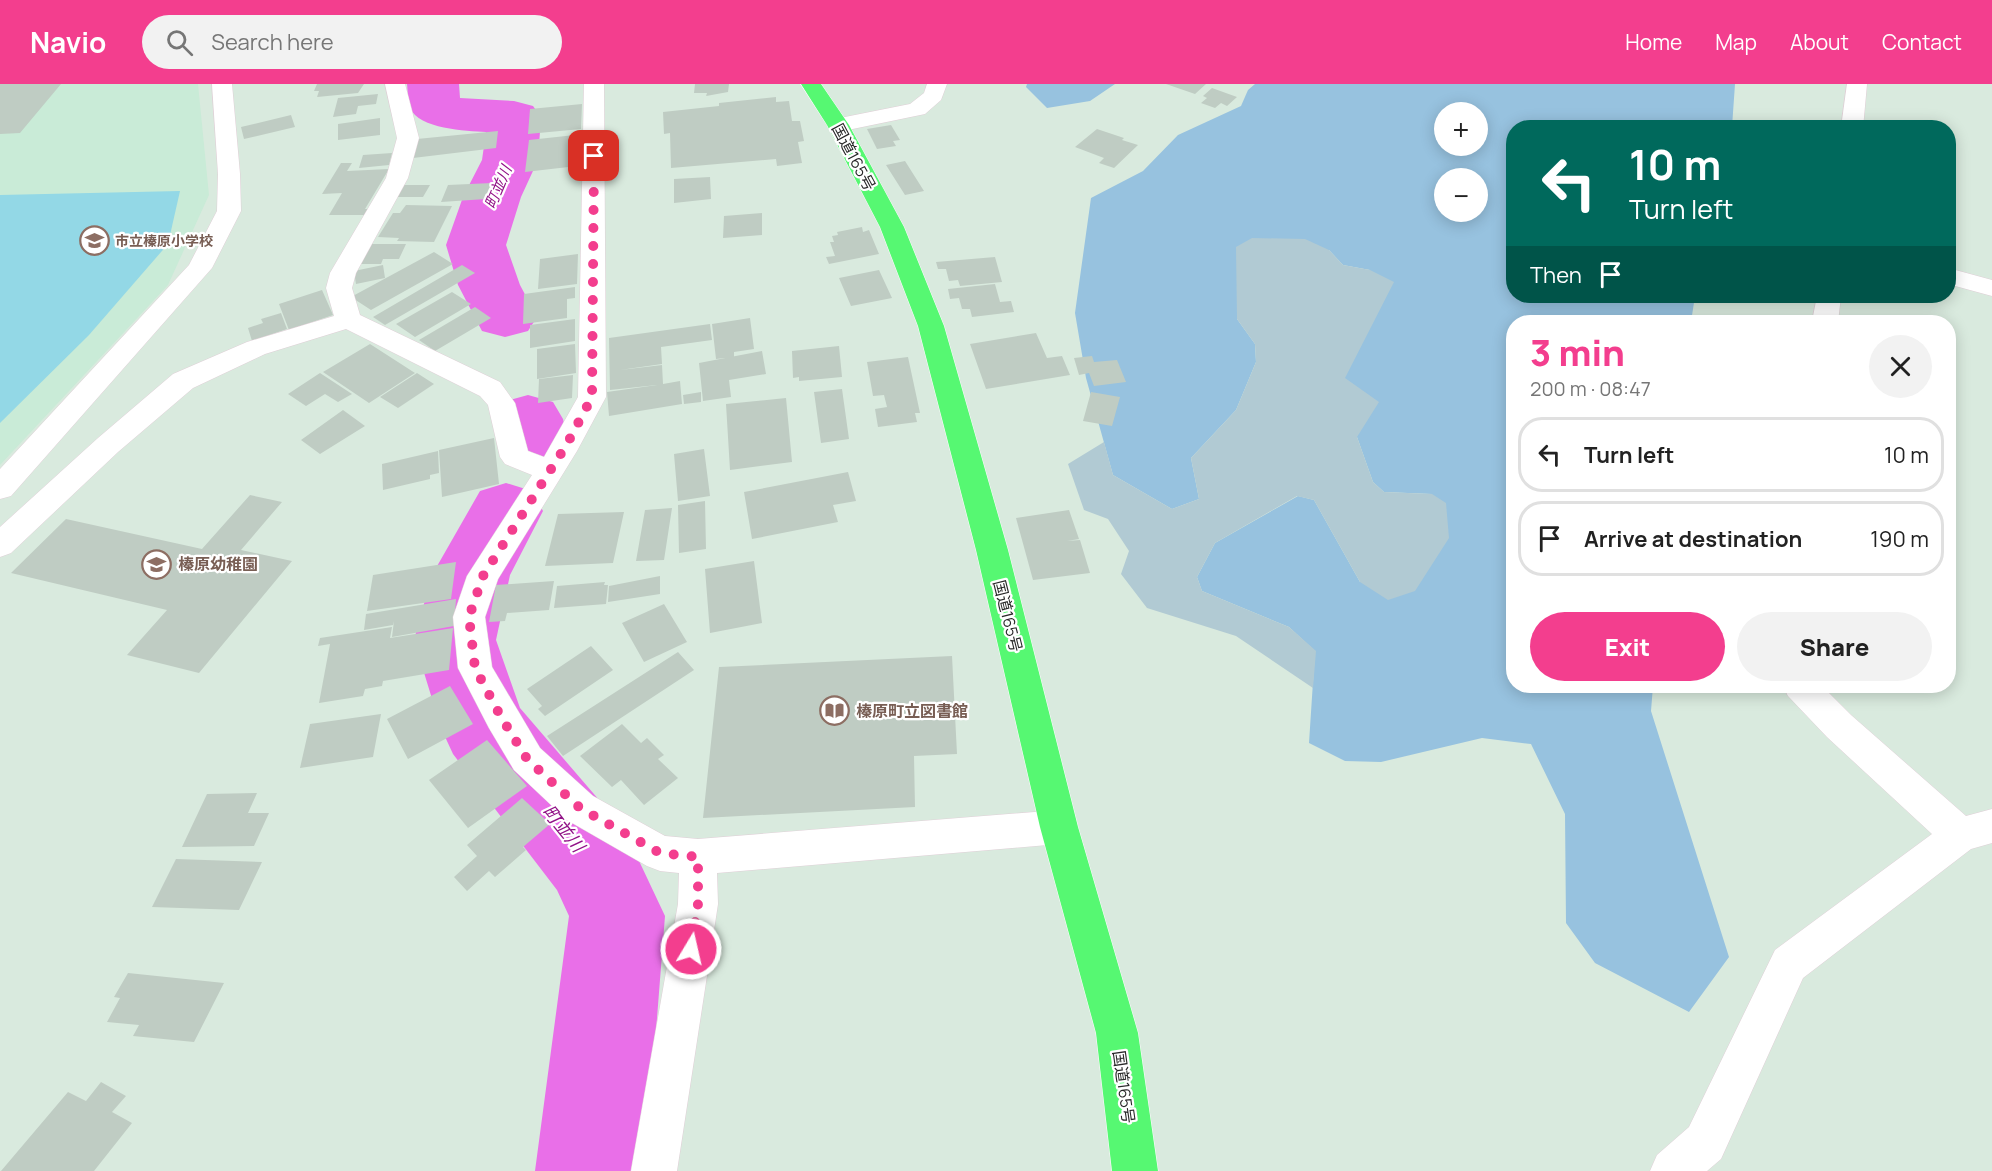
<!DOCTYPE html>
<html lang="en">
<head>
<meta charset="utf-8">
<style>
	body { margin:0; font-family:Manrope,"Noto Sans JP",sans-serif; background:#f2f2f2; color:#222; height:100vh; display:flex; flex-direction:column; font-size:22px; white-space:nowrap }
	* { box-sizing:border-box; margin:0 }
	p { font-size:20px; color:#767676 }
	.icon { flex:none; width:33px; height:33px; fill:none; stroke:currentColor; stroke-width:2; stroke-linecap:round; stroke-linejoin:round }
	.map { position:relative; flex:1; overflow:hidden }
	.side { position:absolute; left:1506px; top:231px; width:450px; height:378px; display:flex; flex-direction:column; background:#fff; border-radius:24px; box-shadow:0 3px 15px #0003 }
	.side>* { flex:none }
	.hud { position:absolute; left:1506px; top:36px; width:450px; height:183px; border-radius:24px; box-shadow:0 3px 15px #0003; background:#00695c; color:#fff; overflow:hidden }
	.buttons { position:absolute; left:1434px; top:18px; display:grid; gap:12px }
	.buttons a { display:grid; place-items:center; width:54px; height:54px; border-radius:50%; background:#fff; box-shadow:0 3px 15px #0003; font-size:30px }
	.pin { position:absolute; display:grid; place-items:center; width:51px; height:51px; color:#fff; margin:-26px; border-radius:12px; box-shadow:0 3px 9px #0006 }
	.me { position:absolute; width:66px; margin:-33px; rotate:9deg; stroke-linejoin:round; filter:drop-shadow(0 0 4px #0008) }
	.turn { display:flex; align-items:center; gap:21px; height:126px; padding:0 24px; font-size:27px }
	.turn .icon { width:78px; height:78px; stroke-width:2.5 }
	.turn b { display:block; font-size:42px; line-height:51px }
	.then { display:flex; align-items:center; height:57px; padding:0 24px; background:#0003; gap:12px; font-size:22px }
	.round { display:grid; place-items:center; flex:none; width:63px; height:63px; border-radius:32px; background:#f2f2f2 }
	.summary { display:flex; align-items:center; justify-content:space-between; height:102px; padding:0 24px }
	h1 { font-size:36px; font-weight:800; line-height:45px; color:#f33e8e }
	.button { display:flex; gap:12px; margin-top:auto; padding:12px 24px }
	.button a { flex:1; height:69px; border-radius:36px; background:#f33e8e; color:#fff; font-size:24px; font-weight:800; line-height:69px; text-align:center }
	.button a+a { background:#f2f2f2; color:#222 }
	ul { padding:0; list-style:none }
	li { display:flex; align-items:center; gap:18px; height:75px; margin:0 12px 9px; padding:0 12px; border:3px solid #e0e0e0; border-radius:24px }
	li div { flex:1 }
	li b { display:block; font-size:22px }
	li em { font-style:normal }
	header { display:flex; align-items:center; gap:36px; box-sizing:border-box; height:84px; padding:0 30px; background:#f33e8e; color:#fff }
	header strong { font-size:28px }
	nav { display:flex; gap:33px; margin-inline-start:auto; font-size:21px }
	.search { width:420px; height:54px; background:#f2f2f2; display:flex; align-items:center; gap:15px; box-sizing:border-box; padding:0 21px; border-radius:33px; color:#767676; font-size:22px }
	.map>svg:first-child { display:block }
	.education { fill:#c9ebd7 }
	.green { fill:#97c2df; fill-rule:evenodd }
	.cemetery { fill:#b1cad3 }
	.pitch { fill:#93d8e6 }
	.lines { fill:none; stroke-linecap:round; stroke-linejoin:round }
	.river { fill:#e96fe8; fill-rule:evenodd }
	.building { fill:#bfccc3 }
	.minor-casing { stroke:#e0cfd7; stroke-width:1 }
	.highway-casing { stroke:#fff; stroke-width:1 }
	.minor { fill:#fff; fill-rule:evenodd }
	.highway { fill:#56f872; fill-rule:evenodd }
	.route { stroke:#f33e8e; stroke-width:10; stroke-dasharray:0 18 }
	.labels { text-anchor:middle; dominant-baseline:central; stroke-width:4.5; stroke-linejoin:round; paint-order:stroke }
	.far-education-label { font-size:14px; font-weight:bold; fill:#785e54; stroke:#fff; text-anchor:start }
	.far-water-label { font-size:15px; font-style:italic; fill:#911287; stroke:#fff }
	.street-label { font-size:16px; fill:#282828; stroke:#fff }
	.education-label { font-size:16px; font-weight:bold; fill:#785e54; stroke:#fff; text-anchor:start }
	.water-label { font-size:18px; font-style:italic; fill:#911287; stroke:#fff }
</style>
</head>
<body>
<header>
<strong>Navio</strong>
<div class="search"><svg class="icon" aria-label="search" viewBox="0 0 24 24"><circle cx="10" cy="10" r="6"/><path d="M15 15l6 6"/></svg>Search here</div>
<nav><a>Home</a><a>Map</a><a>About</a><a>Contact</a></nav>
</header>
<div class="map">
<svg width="1992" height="1087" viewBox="0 0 1992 1087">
	<rect width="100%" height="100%" fill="#d9eade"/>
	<!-- education -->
	<path class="education" d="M0 0H198L209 111 168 201 0 381Z"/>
	<!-- green -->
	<path class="green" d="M1027 0H1115L1090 17 1047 24 1026 3Z
		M1255 0H1735L1732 43 1514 44V212H1695L1691 238H1514V602H1653L1651 627 1729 873 1689 928 1595 879 1566 839 1565 730 1531 660 1482 654 1381 678 1345 677 1309 659 1315 567 1289 543 1202 507 1197 493 1215 459 1298 412 1314 416 1360 498 1432 410 1384 408 1373 398 1357 353 1344 294 1370 186 1343 181 1329 166 1237 235 1255 260 1256 278 1236 326 1191 374 1199 415 1172 425 1113 391 1086 294 1075 229 1091 114 1143 87 1178 51 1241 22 1248 6ZM1444 28H1478V62H1444ZM1444 94H1478V128H1444Z"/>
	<!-- cemetery -->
	<path class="cemetery" d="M1252 154 1305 155 1329 166 1343 181 1370 186 1394 198 1345 294 1379 318 1357 353 1373 398 1384 408 1432 410 1446 419 1449 454 1415 507 1388 516 1360 498 1314 416 1297 412 1215 459 1197 493 1202 507 1289 543 1316 567 1313 604 1236 552 1147 524 1121 490 1129 467 1108 435 1084 426 1068 380 1104 358 1113 391 1172 425 1199 415 1191 374 1236 326 1256 278 1255 260 1237 235 1236 163Z"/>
	<!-- pitch -->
	<path class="pitch" d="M180 107 168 160 89 251 0 339V111Z"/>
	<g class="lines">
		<!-- river -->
		<path class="river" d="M407 0H459L460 14 514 17 533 22 541 33 538 76 521 113 506 161 520 201 537 233 528 247 505 253 482 247 458 201 446 161 463 113 482 76 486 48C466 47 419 45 410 24 407 18 408 7 407 0Z
			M528 311 553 318 563 335 568 358 558 376 533 383 508 376 498 358 493 335 503 318Z
			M506 399 532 407 543 427 510 491 496 556 520 624 624 745 665 832 645 1087H535L569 832 557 806 453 670 441 644 414 556 432 491 480 407Z"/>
	</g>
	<!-- building -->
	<path class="building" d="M0 0H61L20 49 0 50Z
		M317 0H364L358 9 317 13 319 7H314Z
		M695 0H729L728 8 706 12 707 9H694Z
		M1166 0H1206L1195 10Z
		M1212 4 1237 13 1227 22 1221 19 1215 24 1201 19 1207 14 1203 12Z
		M378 10 376 20 358 22 356 30 333 33 338 14Z
		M776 13V18L789 17 792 37H800L804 57 798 58 802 79 777 82 776 75 671 84 670 49 664 50 663 28 719 22V19Z
		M582 20 581 45 528 50 530 25Z
		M291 31 295 43 244 55 241 43Z
		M380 34V51L338 56V40Z
		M891 41 900 56 893 57 896 62 877 65 867 45Z
		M1097 45 1124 54 1122 56 1138 61 1114 84 1099 79 1104 74 1075 63Z
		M498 47 496 64 413 74 417 55Z
		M575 51 574 61 579 60 577 82 525 88 529 56Z
		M392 69 389 81 359 84 363 71Z
		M905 77 924 107 905 111 886 81Z
		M341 79H352L347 87 389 85 365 125H370L366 131H329L342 109 322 110Z
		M710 93 711 115 674 119V95Z
		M492 99 486 115 441 118 448 101Z
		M403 101H430L423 113H397Z
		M406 121 452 122 434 158 397 157 399 154 378 153 393 129H400Z
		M762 129V151L723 154 724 132Z
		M862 143 863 148 869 146 879 170 829 180 826 173 835 172 830 158H834L832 152 838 151 837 148Z
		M369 160H406L399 175H383L381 180H359Z
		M434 168 453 180 371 226 351 213Z
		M578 170 577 200 538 205 540 175Z
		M995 173 1002 198 960 202 958 196 949 197 946 185H938L936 178Z
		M383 181 385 194 356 200 354 187Z
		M462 181 475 189 385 241 373 233Z
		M879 186 892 214 851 222 839 194Z
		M995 200 1000 218 1011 217 1014 228 972 233 970 225H962L959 214 950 215 948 205Z
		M575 203V214L567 215V234L523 240 524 210Z
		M322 206 333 231 289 246 279 220Z
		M452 208 471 220 415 253 396 240Z
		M475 223 491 234 435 267 419 256Z
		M281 229 287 245 252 257 248 244 263 239 261 235Z
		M750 234 754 265 734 268V273L716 275 712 240Z
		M575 235V257L530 264V241Z
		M710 240 712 256 661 263 662 280 620 286 662 281 663 300 680 297 682 320 609 332 607 308 657 301 610 306 609 254Z
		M1036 249 1047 274 1062 272 1070 291 986 305 970 260Z
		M370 260 415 289 369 319 323 288Z
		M575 260 576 289 537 295V265Z
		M839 262 842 293 799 297V293L793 294 792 267Z
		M762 267 766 290 729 296 731 313 703 317 699 279Z
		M1092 272 1094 278 1117 276 1126 298 1094 302 1089 289 1079 291 1074 274Z
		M908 273 920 329H915L917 338 878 343 875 325 887 323 884 311 873 312 867 278Z
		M320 289 352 310 338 318 325 310 306 322 288 310Z
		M417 289 434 300 398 324 380 313Z
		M573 291 572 314 538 319 539 295Z
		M842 305 849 355 821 359 814 308Z
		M701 308V318L684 320 683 311Z
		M1091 308 1120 313 1112 342 1083 337Z
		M786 314 792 378 730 386 726 320Z
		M343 326 365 342 320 370 301 356Z
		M494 354 499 400 442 413 439 366Z
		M704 365 710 412 678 417 674 370Z
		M438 367 439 389 430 391V395L383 406 382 380Z
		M848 388 856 417 833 421 838 438 752 455 744 408Z
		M250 411 282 418 241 466 292 477 199 589 127 571 167 526 11 489 66 435 202 465Z
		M705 417 706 465 679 469 678 421Z
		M672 424 664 476 636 477 645 426Z
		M1069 426 1079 455 1067 457 1080 456 1090 489 1033 496 1016 434Z
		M624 428 613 479 545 482 558 430Z
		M754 477 762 539 710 549 705 485Z
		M456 478 451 515 367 527 373 491Z
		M660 492V510L608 518 609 502Z
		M554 497 549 526 507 529 505 537 489 538 496 501Z
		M605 498 604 501H608L606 520 554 524 557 502Z
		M456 515 454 542 392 553 394 537 393 541 364 546 366 530Z
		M664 520 687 558 644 578 622 539Z
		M392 543 390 554 453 544 449 586 383 597 382 602 365 605 363 612 319 619 330 560 318 562 320 554Z
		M591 562 613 586 545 632 538 625 542 622 527 605Z
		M678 568 694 586 563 672 547 652Z
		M952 572 957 670 914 672 915 723 703 734 719 583Z
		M450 602 473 640 408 675 387 635Z
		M381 630 373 673 300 684 310 640Z
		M622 640 641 659 647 654 664 671 658 675 678 694 644 721 621 696 612 703 580 672Z
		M487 656 527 702 468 744 429 696Z
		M257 709 248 729H269L254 762 182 763 207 710Z
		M522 714 550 740 523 763 526 766 495 793 489 787 467 807 454 793 477 772 467 761Z
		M176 775 262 778 239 826 152 823Z
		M128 889 224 899 194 958 133 952 139 941 107 938 120 914 114 913Z
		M101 998 126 1012 112 1028 132 1039 94 1087H1L68 1008 86 1017Z"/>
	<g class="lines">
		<defs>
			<path id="minor" d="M212 0H232L240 90 241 127 212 184 11 412 0 415V385L189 181 217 127 218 90Z
				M385 0H405L419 54 408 94 356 189 352 204 360 231 500 298 515 319 528 367 544 373 578 313 584 0H604L606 313 577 367 498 495 485 533 492 583 540 664 593 712 665 752 698 755 1059 726 1072 731 1078 743 1072 755 1059 760 717 789 718 820 677 1087H631L678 820 679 789 660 787 647 782 567 736 514 686 489 644 458 584 453 533 467 492 532 391 505 380 500 373 488 321 480 312 346 245 265 270 193 304 118 368 11 469 0 473V443L98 354 173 290 247 258 334 232 326 204 330 189 386 94 397 54Z
				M927 0H947L941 16 925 30 838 48 830 46 827 41 830 36 910 20 924 9Z
				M1847 0H1867L1863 44H1841Z
				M1948 184 1992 196V212L1948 200Z
				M1817 212H1841L1838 238H1812Z
				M1783 602H1822L1851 631 1966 732 1992 725V759L1971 765 1803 894 1721 1075 1707 1087H1650L1657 1071 1689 1043 1775 866 1932 750 1827 653 1788 612Z"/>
			<path id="highway" d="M801 0H821L849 41 904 143 944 242 1008 466 1078 743 1138 949 1158 1087H1112L1096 949 1040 743 976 466 918 242 880 143 827 41Z"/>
		</defs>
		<!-- minor casing -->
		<use href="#minor" class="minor-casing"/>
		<!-- highway casing -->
		<use href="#highway" class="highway-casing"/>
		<!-- minor -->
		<use href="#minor" class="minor"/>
		<!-- highway -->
		<use href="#highway" class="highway"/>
	</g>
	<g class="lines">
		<!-- route -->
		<path class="route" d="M594 72 592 313 567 360 483 492 469 533 475 584 501 633 527 675 580 724 660 769 698 773V820L691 865"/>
	</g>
	<!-- icons -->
	<defs>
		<symbol id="school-ring" viewBox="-11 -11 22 22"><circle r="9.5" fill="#fff" stroke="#8d6e63" stroke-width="1.5"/><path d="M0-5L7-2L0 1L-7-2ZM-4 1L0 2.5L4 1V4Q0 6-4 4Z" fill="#8d6e63"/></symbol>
		<symbol id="library-ring" viewBox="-11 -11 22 22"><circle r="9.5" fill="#fff" stroke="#8d6e63" stroke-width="1.5"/><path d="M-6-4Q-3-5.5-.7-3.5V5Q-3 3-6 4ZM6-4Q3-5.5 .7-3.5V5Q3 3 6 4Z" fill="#8d6e63"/></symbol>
	</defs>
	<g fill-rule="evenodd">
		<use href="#school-ring" x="78" y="140" width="33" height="33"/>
		<use href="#school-ring" x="140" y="464" width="33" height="33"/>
		<use href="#library-ring" x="818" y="610" width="33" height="33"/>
	</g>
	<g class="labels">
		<!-- far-education labels -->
		<g class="far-education-label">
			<text x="115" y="156">市立榛原小学校</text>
		</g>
		<!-- far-water labels -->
		<g class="far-water-label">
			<text transform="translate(498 103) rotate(-67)">町並川</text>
		</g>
		<!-- street labels -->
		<g class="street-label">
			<text transform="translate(854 73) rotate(62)">国道165号</text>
			<text transform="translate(1008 532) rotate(76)">国道165号</text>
			<text transform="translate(1124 1003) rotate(82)">国道165号</text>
		</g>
		<!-- education labels -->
		<g class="education-label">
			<text x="178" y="480">榛原幼稚園</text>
			<text x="856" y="627">榛原町立図書館</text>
		</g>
		<!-- water labels -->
		<g class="water-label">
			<text transform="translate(564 744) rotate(51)">町並川</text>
		</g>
	</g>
</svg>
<div class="buttons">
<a>+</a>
<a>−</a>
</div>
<div class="pin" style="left:594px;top:72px;background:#d93025"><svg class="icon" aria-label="arrive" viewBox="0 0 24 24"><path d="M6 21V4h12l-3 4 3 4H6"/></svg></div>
<svg class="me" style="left:691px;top:865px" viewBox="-20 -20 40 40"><circle r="17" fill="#f33e8e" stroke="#fff" stroke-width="3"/><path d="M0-11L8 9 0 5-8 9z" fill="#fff"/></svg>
<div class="hud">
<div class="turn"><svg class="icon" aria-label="left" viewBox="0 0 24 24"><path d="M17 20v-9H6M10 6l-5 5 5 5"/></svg><div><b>10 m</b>Turn left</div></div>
<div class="then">Then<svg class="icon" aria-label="arrive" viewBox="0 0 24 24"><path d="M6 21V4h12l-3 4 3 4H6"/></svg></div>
</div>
<section class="side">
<div class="summary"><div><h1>3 min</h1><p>200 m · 08:47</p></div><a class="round"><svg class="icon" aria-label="close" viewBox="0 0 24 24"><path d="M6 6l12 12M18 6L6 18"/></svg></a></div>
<ul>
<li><svg class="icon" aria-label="left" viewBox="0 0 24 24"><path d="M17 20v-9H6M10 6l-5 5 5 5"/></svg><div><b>Turn left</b></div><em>10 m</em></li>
<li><svg class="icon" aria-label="arrive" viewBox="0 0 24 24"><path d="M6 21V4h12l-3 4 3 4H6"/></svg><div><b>Arrive at destination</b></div><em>190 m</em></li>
</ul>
<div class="button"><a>Exit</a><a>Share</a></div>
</section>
</div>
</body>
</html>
